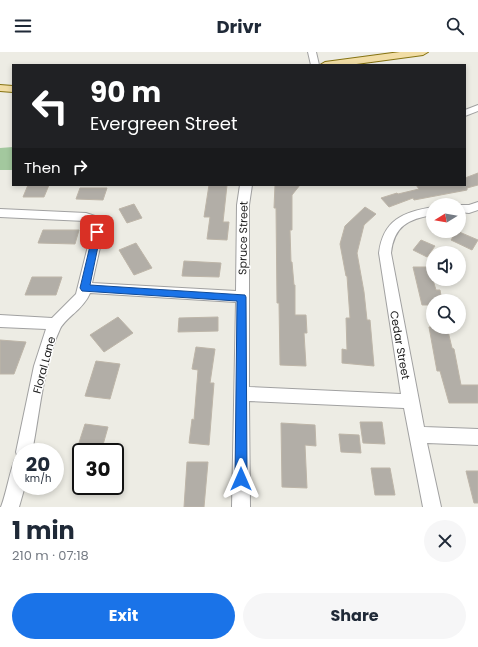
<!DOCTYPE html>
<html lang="en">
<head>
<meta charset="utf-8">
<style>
	body { margin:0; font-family:Poppins,sans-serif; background:#f6f6f7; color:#1f2937; height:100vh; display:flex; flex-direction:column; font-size:15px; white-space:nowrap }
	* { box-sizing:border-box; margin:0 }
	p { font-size:13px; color:#747a83 }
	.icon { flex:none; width:22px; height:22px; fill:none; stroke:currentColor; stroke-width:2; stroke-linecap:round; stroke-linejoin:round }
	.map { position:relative; height:455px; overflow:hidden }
	.side { display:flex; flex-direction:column; background:#fff; flex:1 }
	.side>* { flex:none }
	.top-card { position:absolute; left:12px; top:12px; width:454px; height:122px; border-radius:0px; box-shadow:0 2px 6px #0003; background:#202124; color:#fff; overflow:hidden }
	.needle { width:26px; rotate:259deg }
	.controls { position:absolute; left:426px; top:146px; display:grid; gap:8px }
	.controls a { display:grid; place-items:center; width:40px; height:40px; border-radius:50%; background:#fff; box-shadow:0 2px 6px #0003; font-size:20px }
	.speed { position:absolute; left:12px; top:391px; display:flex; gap:8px; font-size:20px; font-weight:700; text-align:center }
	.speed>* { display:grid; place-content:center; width:52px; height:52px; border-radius:50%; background:#fff; box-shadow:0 2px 6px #0003; line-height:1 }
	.speed small { font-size:10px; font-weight:400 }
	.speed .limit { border:2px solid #111; border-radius:6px; background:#fff; color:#111 }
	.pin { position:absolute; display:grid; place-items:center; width:34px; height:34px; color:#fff; margin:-17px; border-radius:8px; box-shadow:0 2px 6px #0006 }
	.me { position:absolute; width:44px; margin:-22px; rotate:0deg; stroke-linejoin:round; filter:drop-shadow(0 0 3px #0008) }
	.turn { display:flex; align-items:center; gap:14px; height:84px; padding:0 12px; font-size:18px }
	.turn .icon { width:52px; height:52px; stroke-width:2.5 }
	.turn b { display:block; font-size:28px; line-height:34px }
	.then { display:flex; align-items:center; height:38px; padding:0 12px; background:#0003; gap:8px; font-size:15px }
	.round { display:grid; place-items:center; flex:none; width:42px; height:42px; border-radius:21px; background:#f6f6f7 }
	.overview { display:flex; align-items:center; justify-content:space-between; height:68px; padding:0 12px }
	h1 { font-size:24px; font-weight:700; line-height:30px }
	.cta { display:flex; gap:8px; margin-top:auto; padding:8px 12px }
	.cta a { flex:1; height:46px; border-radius:24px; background:#1a73e8; color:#fff; font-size:16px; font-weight:700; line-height:46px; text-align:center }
	.cta a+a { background:#f6f6f7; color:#1f2937 }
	header { display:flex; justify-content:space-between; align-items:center; height:52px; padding:0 12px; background:#fff; font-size:18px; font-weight:700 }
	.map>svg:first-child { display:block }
	.forest { fill:#a3c89e }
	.building { fill:#b2aea7; stroke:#bdb5a8 }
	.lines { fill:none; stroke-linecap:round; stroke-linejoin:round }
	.minor-casing { stroke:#a1a1a1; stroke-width:2 }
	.major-casing { stroke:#867311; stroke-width:2 }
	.minor { fill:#fff; fill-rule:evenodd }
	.major { fill:#f1dda5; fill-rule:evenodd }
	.route { fill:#1a73e8; stroke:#114b97 }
	.labels { text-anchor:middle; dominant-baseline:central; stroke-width:3; stroke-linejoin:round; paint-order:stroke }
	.street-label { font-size:11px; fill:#1d1d1d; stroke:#fff }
</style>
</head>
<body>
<header><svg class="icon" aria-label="menu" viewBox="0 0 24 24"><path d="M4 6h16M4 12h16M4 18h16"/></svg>Drivr<svg class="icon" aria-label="search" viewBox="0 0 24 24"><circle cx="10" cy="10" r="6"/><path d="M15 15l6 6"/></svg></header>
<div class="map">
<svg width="478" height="455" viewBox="0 0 478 455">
	<rect width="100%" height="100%" fill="#edece4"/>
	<!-- forest -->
	<path class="forest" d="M13 95V118H0V96Z"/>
	<!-- building -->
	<path class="building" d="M478 121V133L467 136V138L414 148 413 146 389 155 381 146 397 141 398 142 419 137 416 133H465V126Z
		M28 133H49L44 145H23Z
		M209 133H227L223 170H229L227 188 207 187 210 165H204Z
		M275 133H300L292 143V178H290L291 210H292L294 233H295V263H306L307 281H304L306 314 280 313 279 251H277L276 156H274Z
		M80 136H107L103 148 76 147Z
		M134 152 142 166 127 171 119 157Z
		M365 155 376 162 364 173 357 201 364 240 367 268H370L374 314 342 311V297L347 298 346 266H350L347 224H346L340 192 345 174Z
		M43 178H79L75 192 38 191Z
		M457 179 478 188 472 198 451 188Z
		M421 188 435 194 427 205 413 198Z
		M136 191 152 216 134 223 119 198Z
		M184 209 221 211 219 225 182 224Z
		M413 215H429L436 238H440L442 249H433V253H422Z
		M32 225H62L56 243H25Z
		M118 265 133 281 104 300 90 283Z
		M218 265V279L178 280 179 266Z
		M429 275H447L452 296 454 297 461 333H478V351H449L440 319H437Z
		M0 288 26 290 14 322H0Z
		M196 295 215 297 210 331H214L209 393 189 391 192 367 194 368 198 318 192 317Z
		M96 309 120 312 110 347 85 344Z
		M360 370H382L385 392 363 391Z
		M281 371 315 373 316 394 305 393 307 436 282 435Z
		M85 372 108 375 101 400H76Z
		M339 382 359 383 361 401 341 400Z
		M187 410H208L204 455H184Z
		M371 416H390L395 443H375Z
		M466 419H478V451H474Z"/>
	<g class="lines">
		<defs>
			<path id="minor" d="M308 0H316L319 13H311Z
				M478 53V59L465 64V58Z
				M240 133H252L249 153V335L401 342 379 201C383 168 403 160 433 155V163C408 167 394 174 391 201L424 375 478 377V393L427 391 441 455H423L404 356 249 349 250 455H232L236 250 90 241C83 258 66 265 60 277 43 314 40 360 32 400H21V434H25L19 455H1C7 439 9 422 15 407L18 406 16 400 34 314 46 277 0 275V263L52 266 76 242 93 174 85 169 0 165V157L86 161 98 165 105 173 92 231 236 239 237 153Z
				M478 150V158L469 161 459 160V153H456H469Z"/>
			<path id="major" d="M400 0H428L423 3 349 13H320L325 10Z
				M0 33 13 34V40L0 39Z"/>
		</defs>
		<!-- minor casing -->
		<use href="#minor" class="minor-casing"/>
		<!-- major casing -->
		<use href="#major" class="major-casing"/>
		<!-- minor -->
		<use href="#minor" class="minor"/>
		<!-- major -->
		<use href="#major" class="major"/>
	</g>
	<!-- route -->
	<path class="route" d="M94 177H100L101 180 90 233 245 243 246 245 247 427 245 431 241 433 237 431 235 427 237 249 82 239 80 236Z"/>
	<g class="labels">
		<!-- street labels -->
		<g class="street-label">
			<text transform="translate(243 186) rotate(-89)">Spruce Street</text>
			<text transform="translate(400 293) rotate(80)">Cedar Street</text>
			<text transform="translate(44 313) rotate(-75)">Floral Lane</text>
		</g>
	</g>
</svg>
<div class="controls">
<a><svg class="needle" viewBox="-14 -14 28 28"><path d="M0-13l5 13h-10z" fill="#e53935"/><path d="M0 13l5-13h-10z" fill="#747a83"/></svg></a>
<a><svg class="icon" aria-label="sound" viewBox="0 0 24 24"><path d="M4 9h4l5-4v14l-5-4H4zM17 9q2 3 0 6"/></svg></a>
<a><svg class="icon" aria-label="search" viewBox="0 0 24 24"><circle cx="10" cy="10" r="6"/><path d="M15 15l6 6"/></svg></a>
</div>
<div class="speed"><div>20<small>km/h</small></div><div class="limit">30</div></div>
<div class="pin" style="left:97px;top:180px;background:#d93025"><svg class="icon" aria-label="arrive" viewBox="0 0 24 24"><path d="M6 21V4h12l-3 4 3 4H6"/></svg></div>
<svg class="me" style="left:241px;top:427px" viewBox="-20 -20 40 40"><path d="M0-17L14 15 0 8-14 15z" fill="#1a73e8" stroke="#fff" stroke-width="4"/></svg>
<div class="top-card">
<div class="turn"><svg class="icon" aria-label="left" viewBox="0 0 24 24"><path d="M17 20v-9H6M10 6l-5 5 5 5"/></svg><div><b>90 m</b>Evergreen Street</div></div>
<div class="then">Then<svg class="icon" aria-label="right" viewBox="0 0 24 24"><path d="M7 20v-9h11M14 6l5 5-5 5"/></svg></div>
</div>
</div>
<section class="side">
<div class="overview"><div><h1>1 min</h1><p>210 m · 07:18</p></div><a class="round"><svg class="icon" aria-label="close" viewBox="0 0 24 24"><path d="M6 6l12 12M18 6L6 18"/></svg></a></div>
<div class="cta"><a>Exit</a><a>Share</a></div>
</section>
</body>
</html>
